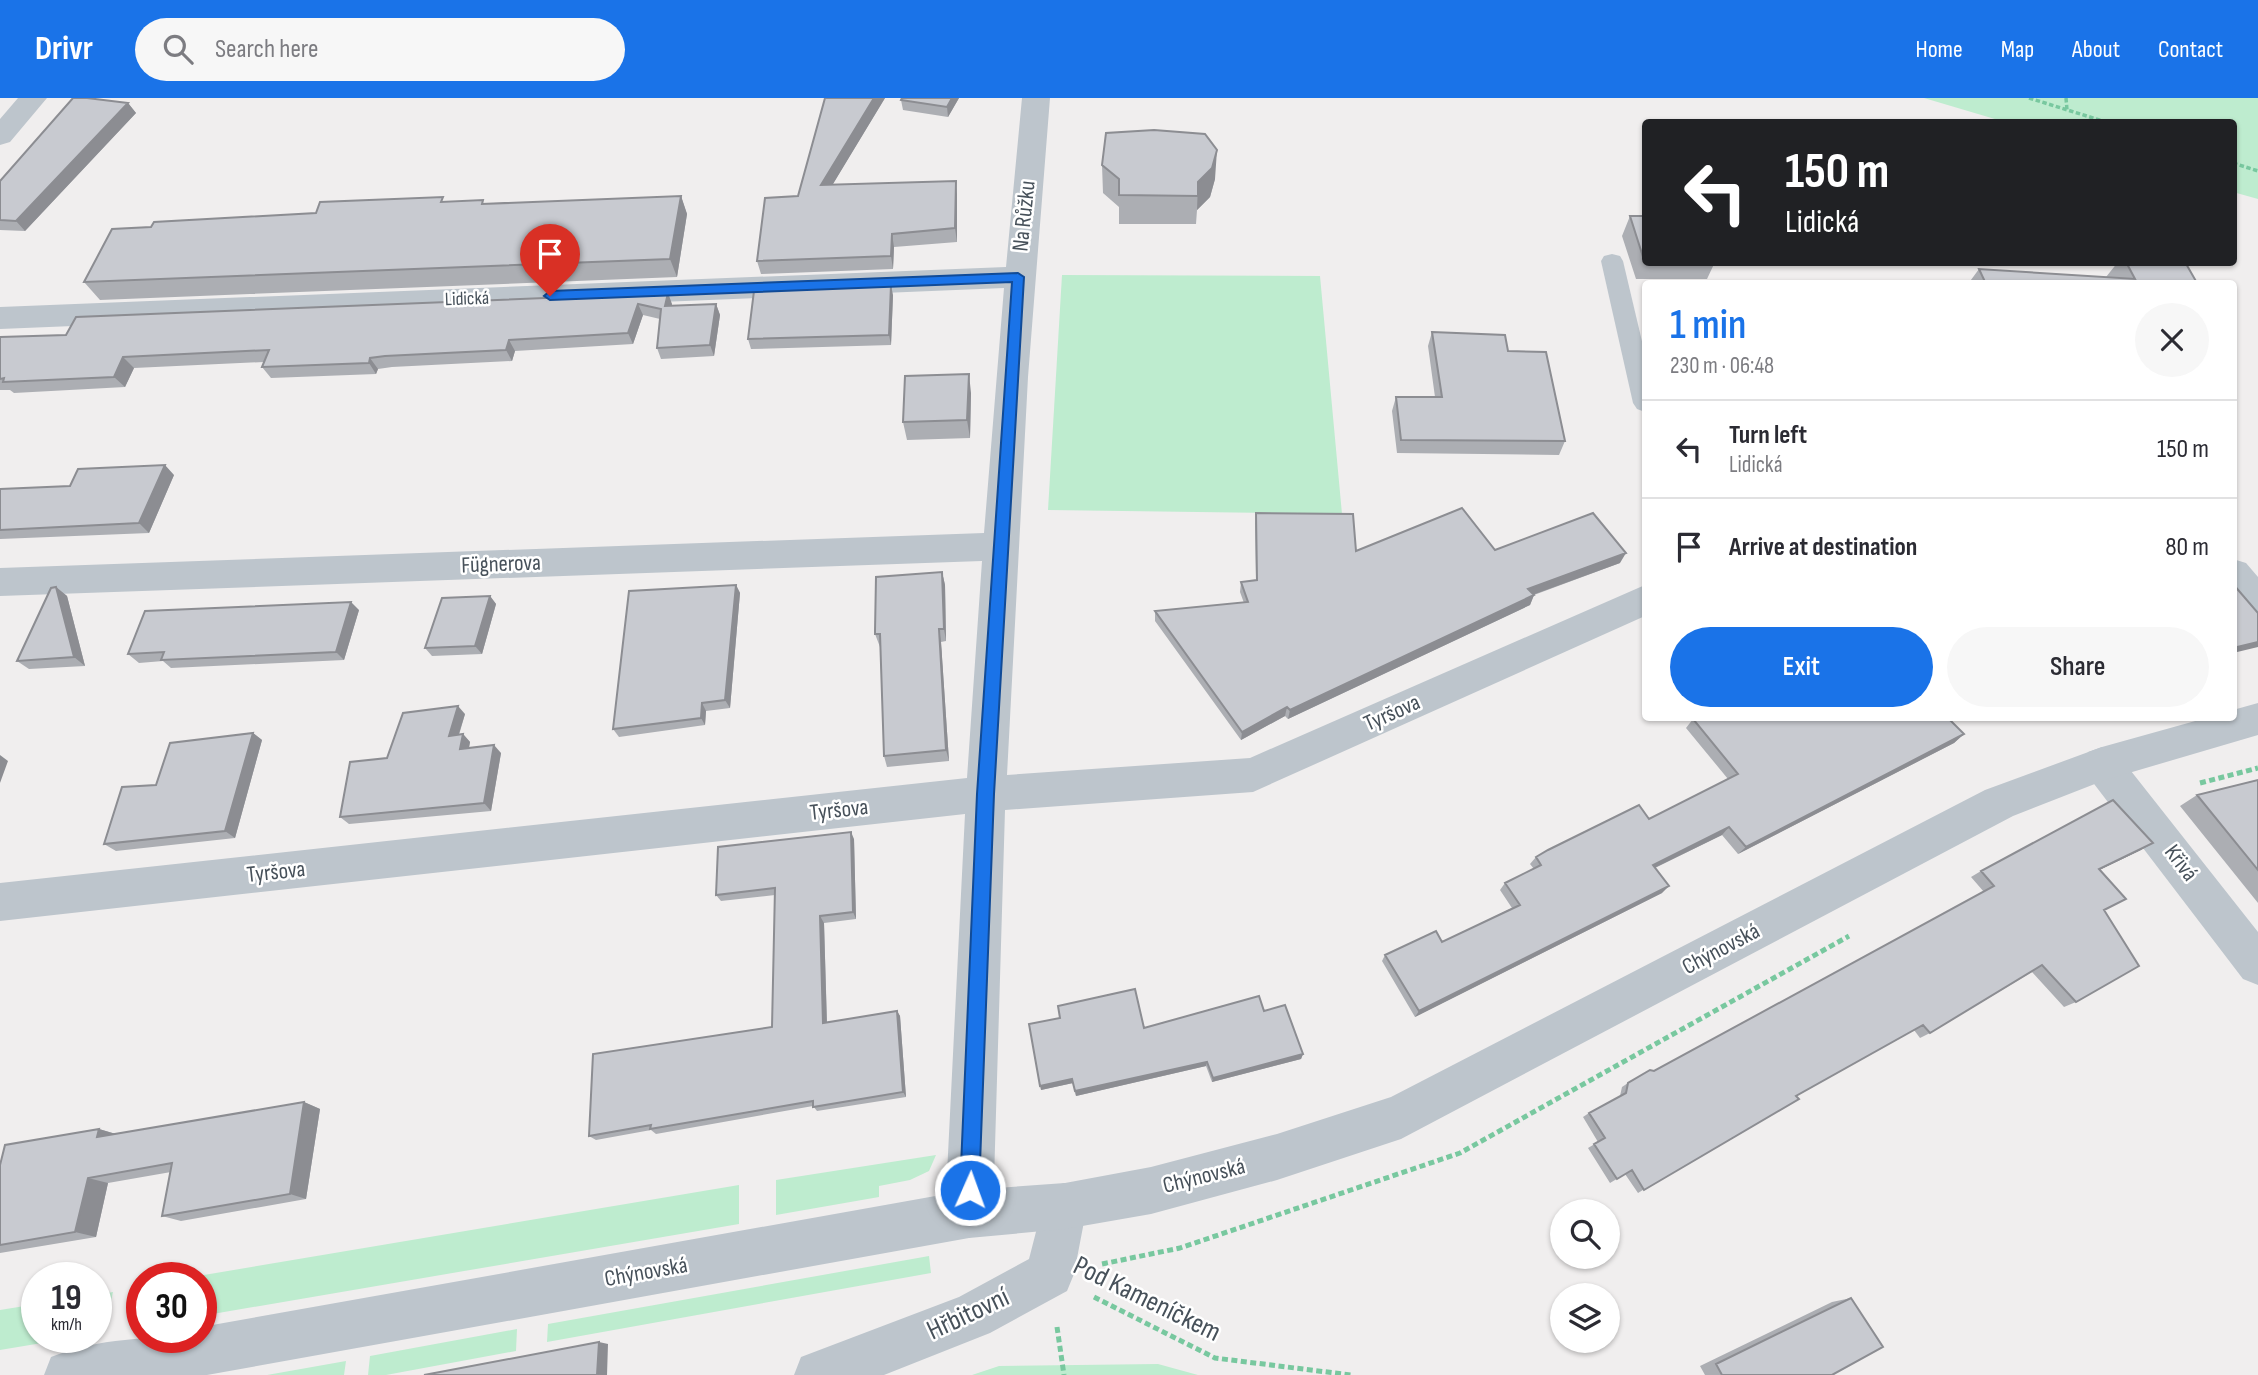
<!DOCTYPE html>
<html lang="en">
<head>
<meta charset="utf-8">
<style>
	body { margin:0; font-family:"Sofia Sans Condensed",sans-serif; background:#f7f7f7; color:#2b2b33; height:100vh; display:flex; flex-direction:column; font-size:26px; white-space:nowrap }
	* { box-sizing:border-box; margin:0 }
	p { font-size:23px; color:#7c7c81 }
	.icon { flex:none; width:38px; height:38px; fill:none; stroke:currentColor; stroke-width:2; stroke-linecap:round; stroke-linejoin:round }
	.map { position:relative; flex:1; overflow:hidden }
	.panel { position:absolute; left:1642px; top:182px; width:595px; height:441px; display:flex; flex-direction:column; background:#fff; border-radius:7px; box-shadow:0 2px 5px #0004 }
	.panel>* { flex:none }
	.top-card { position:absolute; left:1642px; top:21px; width:595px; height:147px; border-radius:7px; box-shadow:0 2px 5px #0004; background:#202124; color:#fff; overflow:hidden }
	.tools { position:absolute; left:1550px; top:1101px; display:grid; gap:14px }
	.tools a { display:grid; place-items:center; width:70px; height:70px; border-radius:50%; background:#fff; box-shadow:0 2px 5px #0004; font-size:35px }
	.speed { position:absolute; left:21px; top:1164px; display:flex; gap:14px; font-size:35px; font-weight:700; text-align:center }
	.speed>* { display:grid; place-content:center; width:91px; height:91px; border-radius:50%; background:#fff; box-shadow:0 2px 5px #0004; line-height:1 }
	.speed small { font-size:18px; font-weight:400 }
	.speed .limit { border:10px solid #d22; background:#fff; color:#111 }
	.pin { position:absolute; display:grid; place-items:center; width:60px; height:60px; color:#fff; margin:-72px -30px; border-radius:50% 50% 50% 0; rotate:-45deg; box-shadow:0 0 7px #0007 }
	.pin .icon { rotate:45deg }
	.me { position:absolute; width:77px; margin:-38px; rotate:2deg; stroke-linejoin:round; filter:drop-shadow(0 0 5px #0008) }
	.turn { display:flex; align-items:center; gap:24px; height:147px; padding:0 28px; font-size:32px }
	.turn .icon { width:91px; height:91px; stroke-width:2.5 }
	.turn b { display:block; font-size:49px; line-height:60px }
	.round { display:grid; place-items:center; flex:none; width:74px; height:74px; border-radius:37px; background:#f7f7f7 }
	.head { display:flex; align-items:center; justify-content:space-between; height:119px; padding:0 28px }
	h1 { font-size:42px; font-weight:600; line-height:52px; color:#1a73e8 }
	.action { display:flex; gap:14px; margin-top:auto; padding:14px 28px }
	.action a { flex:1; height:80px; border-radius:42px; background:#1a73e8; color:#fff; font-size:28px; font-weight:600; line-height:80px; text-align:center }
	.action a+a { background:#f7f7f7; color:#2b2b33 }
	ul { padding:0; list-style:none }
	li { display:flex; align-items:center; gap:21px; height:98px; padding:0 28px; border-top:2px solid #e1e1e2 }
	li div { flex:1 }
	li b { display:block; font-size:26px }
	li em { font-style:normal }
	header { display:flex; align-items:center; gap:42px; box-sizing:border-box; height:98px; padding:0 35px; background:#1a73e8; color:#fff }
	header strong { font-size:33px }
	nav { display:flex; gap:38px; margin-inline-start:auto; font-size:24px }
	.search { width:490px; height:63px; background:#f7f7f7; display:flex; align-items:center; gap:18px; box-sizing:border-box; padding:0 24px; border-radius:38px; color:#7c7c81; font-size:26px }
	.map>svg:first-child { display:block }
	.green { fill:#beeccf }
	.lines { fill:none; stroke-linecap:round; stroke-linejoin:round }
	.path-far1 { stroke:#78c89f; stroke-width:3.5; stroke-dasharray:4.5 2.5; stroke-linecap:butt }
	.path { stroke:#78c89f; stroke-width:5; stroke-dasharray:6 3.5; stroke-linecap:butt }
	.service { fill:#bdc5cc; fill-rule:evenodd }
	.minor { fill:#bdc5cc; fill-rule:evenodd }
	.tertiary { fill:#bdc5cc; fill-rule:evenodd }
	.wall { fill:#acaeb3 }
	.shaded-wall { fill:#8c8d92 }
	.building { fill:#c8cad0; stroke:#8c8d92; stroke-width:2 }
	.route { fill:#1a73e8; stroke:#114b97; stroke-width:2 }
	.labels { text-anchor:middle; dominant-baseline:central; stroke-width:5; stroke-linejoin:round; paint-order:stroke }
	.far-street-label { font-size:19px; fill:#47515a; stroke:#fff }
	.street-label { font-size:23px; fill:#47515a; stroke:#fff }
	.near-street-label { font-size:28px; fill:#47515a; stroke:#fff }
</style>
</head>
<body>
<header>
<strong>Drivr</strong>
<div class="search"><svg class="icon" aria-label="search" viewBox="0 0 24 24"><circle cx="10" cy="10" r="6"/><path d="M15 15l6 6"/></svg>Search here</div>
<nav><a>Home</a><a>Map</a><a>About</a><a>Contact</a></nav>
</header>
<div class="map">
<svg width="2258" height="1277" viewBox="0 0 2258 1277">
	<rect width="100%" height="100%" fill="#f0eeee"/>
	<!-- green -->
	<path class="green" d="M1924 0H2258V101L2233 94V24H2005Z
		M1062 177 1320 178 1342 416 1048 412Z
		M936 1057 929 1073 910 1082 879 1088V1099L776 1117V1082Z
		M739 1087V1126L201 1218V1180L192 1179Z
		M929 1158 931 1175 547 1244 548 1226Z
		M113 1194 104 1235 96 1236V1197Z
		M37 1206V1239H78L0 1252V1212Z
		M517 1231 516 1253 386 1277H368L370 1258Z
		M346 1263 344 1277H267Z
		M1158 1266 1198 1277H972L999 1268Z"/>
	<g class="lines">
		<!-- path-far1 -->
		<path class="path-far1" d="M2029 0 2106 24
			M2066 0 2067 12
			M2233 65 2258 73"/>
		<!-- path -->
		<path class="path" d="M2200 685 2258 670
			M1102 1166 1180 1150 1460 1055 1849 838
			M1094 1199 1215 1260 1351 1277
			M1057 1229 1064 1277"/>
		<!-- service -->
		<path class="service" d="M1612 156 1620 158 1623 163 1645 256V314L1637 311 1633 305 1601 163 1604 158Z"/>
		<!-- minor -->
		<path class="minor" d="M18 0H47L10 44 0 47V21Z
			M1022 0H1050L1028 279 1007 677 1250 660 1645 487V518L1253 694 1005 712 993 1116 986 1133 969 1140 952 1133 945 1116 965 716 0 823V785L967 680 982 463 0 498V470L984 435 1004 190 0 231V209L1006 169Z
			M2233 461 2246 465 2258 479V519L2245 514 2233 500Z
			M2102 649 2116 654 2258 834V887L2243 881 2088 678 2083 666 2088 654Z
			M1064 1085 1081 1091 1087 1108 1074 1176 1067 1193 990 1235 884 1277H794L801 1259 959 1199 1029 1161 1047 1091Z"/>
		<!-- tertiary -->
		<path class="tertiary" d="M2258 605V637L2105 682 2013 718 1401 1041 1277 1082 1151 1116 1065 1131 969 1140 207 1277H44L51 1259C98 1240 151 1239 201 1239V1229L969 1092 1065 1085 1151 1069 1277 1036 1391 999 1985 692 2102 649 2206 620H2233V612Z"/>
	</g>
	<!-- wall -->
	<path class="wall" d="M825 0H885L832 87 957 96V144L894 149 893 171 761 176 757 163 798 98Z
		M959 0 948 19 903 12 901 2Z
		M128 5 136 15 25 133 0 132V83Z
		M1102 67 1215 81 1210 99 1197 112 1196 126H1119V109L1103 95Z
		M681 98 687 116 677 179 100 202 84 184 316 115 446 104 485 106Z
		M1630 118H1645V164H1715L1707 181H1636L1622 138Z
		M2118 164H2185L2197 185 2200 186H1968L1979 171 2106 179Z
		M668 195 672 208 716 206 720 217 714 258 661 261 657 250 660 221 643 217 633 246 515 253 512 263 392 269 378 271 376 276 271 280 262 269 264 264 134 270 125 289 14 295 10 292H0V239L66 237Z
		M893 197 891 247 751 251 748 241Z
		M1432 234 1508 253 1565 343 1559 357 1397 355 1392 313 1396 299H1435L1428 248Z
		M971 295 970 340 907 342 903 324Z
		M174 377 149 435 0 441V391L70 388Z
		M1256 415 1356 453 1495 452 1620 465 1534 497 1530 507 1288 621 1285 618 1241 642 1155 523V513L1244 505 1240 494 1241 484 1256 482 1255 425Z
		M942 474 945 487 946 543 941 544 949 663 887 669 884 658 880 549 875 536Z
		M736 487 740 495 730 610 706 613 705 627 619 639 613 631Z
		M56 489 67 498 85 568 29 571 17 563Z
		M490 498 496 506 482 556 432 558 425 550Z
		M359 512 344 562 171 570 163 563 139 565 128 556Z
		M465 616 459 637 463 636 470 644 469 650 501 655 491 713 349 726 340 719 387 660Z
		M1693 621 1964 636 1954 645 1738 756 1722 737 1655 770 1662 795 1415 919 1382 863 1385 857 1442 844 1512 810 1500 792 1505 785 1534 771 1530 766 1536 759 1649 721 1728 681 1686 630Z
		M253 635 262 642 235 740 116 753 104 746 156 687Z
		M2258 682V805L2180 708 2197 697Z
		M854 741 856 821 824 825 827 924 897 913 900 918 906 999 817 1013 813 1008 656 1036 651 1032 596 1042 589 1038 772 929 775 797 721 803 716 797Z
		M2141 752 2099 772 2104 812 2076 904 2064 909 2032 874 1930 935 1920 940 1914 932 1796 998 1638 1095 1625 1076 1610 1085 1588 1050 1598 1044 1583 1019 1589 1015 1620 998 1622 989 1628 985 1654 973 1984 794 1971 779 1981 773Z
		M1264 913 1303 956 1301 961 1212 984 1206 968 1076 998 1073 985 1041 992 1060 920 1144 930Z
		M304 1004 320 1011 306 1101 181 1123 162 1118 171 1074 108 1085 96 1139 0 1155V1067L99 1031 116 1036Z
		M1851 1200 1832 1277H1705L1700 1268 1832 1204Z"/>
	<!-- shaded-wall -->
	<path class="shaded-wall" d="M874 0H885L824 101 821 87Z
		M952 0H959L948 19 947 9Z
		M128 5 136 15 25 133 16 123Z
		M1217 52 1215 81 1210 99 1197 112 1198 84Z
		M956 83 957 96V144L955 130Z
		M681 98 687 116 677 179 670 161Z
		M892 136 894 149 893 171 891 158Z
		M891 187 893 197 891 247 889 237Z
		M668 195 672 206 670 219 665 208Z
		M638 206 643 217 633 246 628 235Z
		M716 206 720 217 714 258 710 247Z
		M509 242 515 253 512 263 506 252Z
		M123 259 134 270 125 289 114 279Z
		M370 260 378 271 376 276 369 265Z
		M969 276 971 295 970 340 967 322Z
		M165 367 174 377 149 435 139 425Z
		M1626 455 1620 465 1524 500 1528 491Z
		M942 474 945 487 946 543 944 531Z
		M736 487 740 495 730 610 725 602Z
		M56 489 67 498 85 568 74 559Z
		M1534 497 1530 507 1288 621 1290 612Z
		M490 498 496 506 482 556 475 548Z
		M351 504 359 512 344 562 336 554Z
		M939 531 941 544 949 663 946 652Z
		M2258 544V549L2233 555V550Z
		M702 605 706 613 705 627 701 620Z
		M458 608 465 616 456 645 449 638Z
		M1287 609 1285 618 1241 642 1242 634Z
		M253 635 262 642 235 740 225 733Z
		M463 636 470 644 467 659 460 651Z
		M1964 636 1954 645 1738 756 1746 749Z
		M494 647 501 655 491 713 484 705Z
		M0 657 8 663 0 685Z
		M1729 729 1722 737 1646 774 1653 767Z
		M851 734 854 741 856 821 853 814Z
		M2153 745 2141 752 2087 778 2099 771Z
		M1669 788 1662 795 1415 919 1419 913Z
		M820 818 824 825 827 930 823 925Z
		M897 913 900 918 906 999 903 994Z
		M1303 956 1301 961 1212 984 1213 980Z
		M1207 964 1206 968 1076 998 1075 993Z
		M1072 981 1073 985 1041 992 1040 988Z
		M304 1004 320 1011 306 1101 290 1096Z
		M99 1031 119 1037 97 1039Z
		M88 1080 108 1085 96 1139 75 1134Z
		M599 1244 608 1246 607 1277H597Z"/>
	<!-- building -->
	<path class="building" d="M73 0H87L128 5 16 123 0 122V83Z
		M825 0H874L821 87 956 83 955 130 892 136 891 158 757 163 765 100 798 98Z
		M902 0H952L947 9 901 2Z
		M1154 32 1205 36 1217 52 1212 70 1198 84V98L1119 97V81L1102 67 1106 35Z
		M681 98 670 161 84 184 112 131 151 129 154 124 316 115 320 104 443 99 441 104 483 102 482 106Z
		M1630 118H1645V162H1644Z
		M2126 164H2185L2197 185 2200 186H1986L1979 171 2135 181Z
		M891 187 889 237 748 241 754 193Z
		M668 195 665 208 716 206 710 247 657 250 661 211 638 206 628 235 509 242 506 252 385 258 370 260 369 265 262 269 269 252 123 259 114 279 3 284 4 280 0 281V239L66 237 76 219Z
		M1432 234 1505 237 1508 253 1546 254 1565 343 1401 342 1396 299H1442Z
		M969 276 967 322 903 324 905 278Z
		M165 367 139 425 0 432V391L70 388 78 371Z
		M1462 410 1495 452 1593 415 1626 455 1528 491 1534 497 1290 612 1287 609 1242 634 1155 513 1248 504 1241 484 1257 482 1256 415 1353 416 1356 453Z
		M942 474 944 531H939L946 652 884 658 880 536H875V533L876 479Z
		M2233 486 2258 515V544L2233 550Z
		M736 487 725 602 702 605 701 620 613 631 629 493Z
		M56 489 74 559 17 563 51 490Z
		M490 498 475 548 425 550 442 500Z
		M351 504 336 554 161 562 164 554 128 556 145 513Z
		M458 608 449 638 463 636 460 651 494 647 484 705 340 719 350 664 387 660 403 615Z
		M1696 620H1948L1964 636 1746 749 1729 729 1653 767 1669 788 1419 913 1385 857 1436 833 1442 844 1520 807 1505 785 1541 767 1536 759 1548 752 1639 707 1649 721 1738 676 1693 621Z
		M253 635 225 733 104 746 122 689 156 687 170 645Z
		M2258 682V772L2197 697Z
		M2113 702 2153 745 2099 771 2126 801 2104 812 2139 868 2076 904 2042 867 1930 935 1923 927 1796 998 1799 1001 1644 1092 1632 1072 1617 1081 1594 1046 1605 1040 1589 1015 1626 995 1628 985 1650 972 1654 973 1994 788 1981 773Z
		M851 734 853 814 820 818 823 925 897 913 903 994 813 1009V1003L650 1031 651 1027 589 1038 593 956 772 929 775 790 716 797 718 749Z
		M1135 891 1144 930 1259 898 1264 913 1285 907 1303 956 1213 980 1207 964 1075 993 1072 981 1040 988 1029 926 1060 920 1058 908Z
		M304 1004 290 1096 162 1118 172 1065 88 1080 75 1134 0 1147V1067L5 1047 99 1031 97 1039Z
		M1851 1200 1883 1249 1832 1277H1722L1716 1266Z
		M599 1244 597 1277H424Z"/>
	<!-- route -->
	<path class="route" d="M1018 175 1024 179 994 696 979 1092 976 1099 970 1102 963 1099 960 1092 977 696 1012 184 550 202 544 198 550 193Z"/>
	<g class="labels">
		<!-- far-street labels -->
		<g class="far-street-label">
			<text transform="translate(467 201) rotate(-2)">Lidická</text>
		</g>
		<!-- street labels -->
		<g class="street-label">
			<text transform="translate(1024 118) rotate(-84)">Na Růžku</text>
			<text transform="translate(501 466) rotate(-2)">Fügnerova</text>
			<text transform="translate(1392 615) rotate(-24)">Tyršova</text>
			<text transform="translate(839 712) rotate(-6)">Tyršova</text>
			<text transform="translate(2181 765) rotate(53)">Křivá</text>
			<text transform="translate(276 774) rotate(-6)">Tyršova</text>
			<text transform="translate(1721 851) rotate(-28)">Chýnovská</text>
			<text transform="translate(1204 1078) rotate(-14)">Chýnovská</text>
			<text transform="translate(646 1174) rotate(-10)">Chýnovská</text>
		</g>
		<!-- near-street labels -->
		<g class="near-street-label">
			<text transform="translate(1147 1201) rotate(26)">Pod Kameníčkem</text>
			<text transform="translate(968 1216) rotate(-25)">Hřbitovní</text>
		</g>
	</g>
</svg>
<div class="tools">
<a><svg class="icon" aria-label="search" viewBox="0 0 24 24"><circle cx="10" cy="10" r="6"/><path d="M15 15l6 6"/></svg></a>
<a><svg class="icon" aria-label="layers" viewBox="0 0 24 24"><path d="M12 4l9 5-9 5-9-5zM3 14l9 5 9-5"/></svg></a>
</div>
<div class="speed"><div>19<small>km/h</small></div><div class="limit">30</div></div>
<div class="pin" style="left:550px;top:198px;background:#d93025"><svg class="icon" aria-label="arrive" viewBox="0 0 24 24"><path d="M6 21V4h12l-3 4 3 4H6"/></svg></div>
<svg class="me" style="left:970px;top:1092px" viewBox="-20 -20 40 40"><circle r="17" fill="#1a73e8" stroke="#fff" stroke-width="3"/><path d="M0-11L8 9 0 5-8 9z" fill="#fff"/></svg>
<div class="top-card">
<div class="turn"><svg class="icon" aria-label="left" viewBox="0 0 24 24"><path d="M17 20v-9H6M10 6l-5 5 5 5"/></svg><div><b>150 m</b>Lidická</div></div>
</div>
<section class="panel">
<div class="head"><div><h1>1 min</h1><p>230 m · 06:48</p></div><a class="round"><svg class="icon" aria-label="close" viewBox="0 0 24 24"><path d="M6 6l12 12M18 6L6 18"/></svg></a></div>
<ul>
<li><svg class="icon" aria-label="left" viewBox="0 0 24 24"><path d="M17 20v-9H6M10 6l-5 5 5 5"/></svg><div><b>Turn left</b><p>Lidická</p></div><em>150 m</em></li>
<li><svg class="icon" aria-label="arrive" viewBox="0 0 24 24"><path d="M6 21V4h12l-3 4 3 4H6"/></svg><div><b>Arrive at destination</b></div><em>80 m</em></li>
</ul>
<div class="action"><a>Exit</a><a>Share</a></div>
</section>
</div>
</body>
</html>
